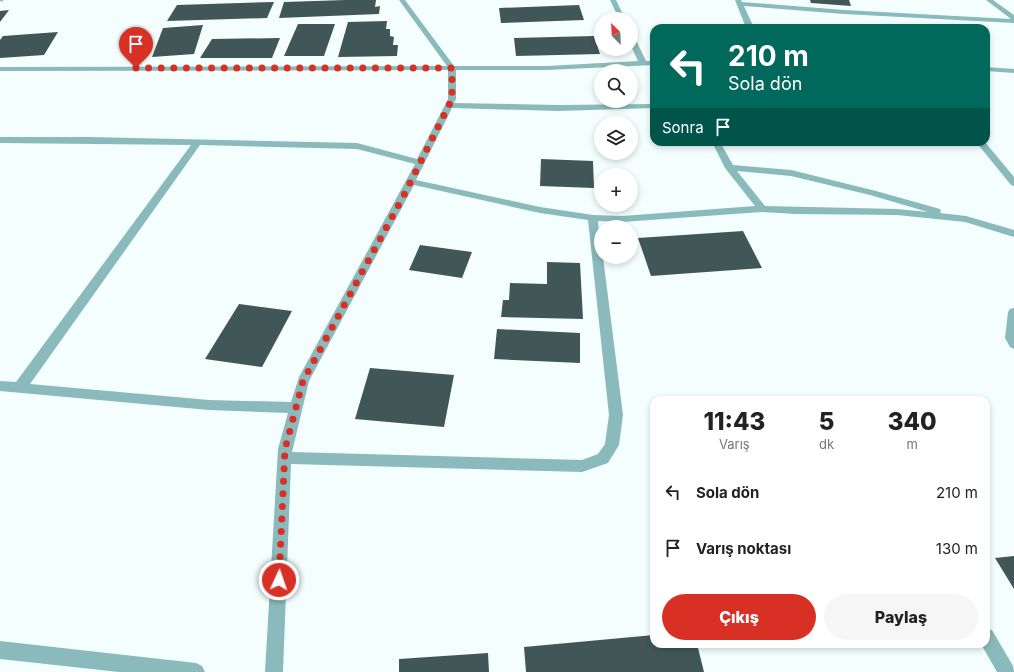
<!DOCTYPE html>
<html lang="tr">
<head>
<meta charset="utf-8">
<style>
	body { margin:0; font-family:Inter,sans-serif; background:#f6f6f6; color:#222; height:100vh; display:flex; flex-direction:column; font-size:15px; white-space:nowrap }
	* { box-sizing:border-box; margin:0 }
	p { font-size:13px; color:#767676 }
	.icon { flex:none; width:22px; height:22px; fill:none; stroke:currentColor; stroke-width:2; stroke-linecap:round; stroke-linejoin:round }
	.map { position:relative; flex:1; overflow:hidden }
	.drawer { position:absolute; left:650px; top:396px; width:340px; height:252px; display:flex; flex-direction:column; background:#fff; border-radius:12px; box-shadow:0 2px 6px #0003 }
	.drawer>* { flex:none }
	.top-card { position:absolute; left:650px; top:24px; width:340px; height:122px; border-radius:12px; box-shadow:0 2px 6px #0003; background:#00695c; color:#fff; overflow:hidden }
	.needle { width:26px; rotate:336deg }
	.buttons { position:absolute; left:594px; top:12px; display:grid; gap:8px }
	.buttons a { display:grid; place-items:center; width:44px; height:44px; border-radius:50%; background:#fff; box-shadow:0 2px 6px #0003; font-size:20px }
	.pin { position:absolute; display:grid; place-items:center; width:34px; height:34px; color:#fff; margin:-41px -17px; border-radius:50% 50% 50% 0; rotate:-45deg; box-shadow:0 0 4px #0007 }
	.pin .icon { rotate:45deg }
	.me { position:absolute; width:44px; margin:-22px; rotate:3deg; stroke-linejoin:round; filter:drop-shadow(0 0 3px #0008) }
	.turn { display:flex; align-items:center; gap:14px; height:84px; padding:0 12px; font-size:18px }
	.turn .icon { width:52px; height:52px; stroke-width:2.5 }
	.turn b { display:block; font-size:28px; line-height:34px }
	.then { display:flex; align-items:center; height:38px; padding:0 12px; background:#0003; gap:8px; font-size:15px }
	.eta { display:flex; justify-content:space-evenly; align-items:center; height:68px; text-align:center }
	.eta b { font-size:24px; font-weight:800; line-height:28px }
	.button { display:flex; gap:8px; margin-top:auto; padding:8px 12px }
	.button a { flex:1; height:46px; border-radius:24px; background:#d93025; color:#fff; font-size:16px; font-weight:800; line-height:46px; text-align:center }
	.button a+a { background:#f6f6f6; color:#222 }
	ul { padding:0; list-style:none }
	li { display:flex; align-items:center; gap:12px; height:56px; padding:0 12px }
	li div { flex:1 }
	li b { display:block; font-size:15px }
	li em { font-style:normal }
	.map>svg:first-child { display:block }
	.building { fill:#415757 }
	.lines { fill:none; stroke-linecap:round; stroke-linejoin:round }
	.street { fill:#8ababb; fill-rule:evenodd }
	.route { stroke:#d93025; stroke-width:7; stroke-dasharray:0 12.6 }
</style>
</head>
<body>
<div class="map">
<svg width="1014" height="672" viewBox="0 0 1014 672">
	<rect width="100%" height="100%" fill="#f4fefe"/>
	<!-- building -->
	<path class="building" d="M345 0H376L375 7 380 6 379 14 279 18 284 2Z
		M810 0H849L851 6 811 3Z
		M274 2 267 18 167 21 177 5Z
		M579 5 584 20 501 23 499 8Z
		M9 10 0 22V11Z
		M387 21 386 29H390V36L394 37 393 45H398L397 56 338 57 348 22Z
		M298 24H335L324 56H284Z
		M203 25 194 54 152 57 163 28Z
		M58 32 44 55 0 58V40L3 36Z
		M594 36 600 54 516 56 514 38Z
		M280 38 272 58H200L212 39Z
		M541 159 593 161 594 188 540 186Z
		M743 231 762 268 651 276 638 238Z
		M420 245 472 252 462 278 409 270Z
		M547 262 580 263 583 319 501 317 503 300H509L510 283 547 284Z
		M239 304 292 311 262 367 205 359Z
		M497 329 580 333V363L494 359Z
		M370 368 454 375 444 427 355 419Z
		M1014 556V589L995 558Z
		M654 635V644H697L704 672H526L524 647Z
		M488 653 489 672H399V659Z"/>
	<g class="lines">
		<!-- street -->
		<path class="street" d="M0 0H4L1 2Z
			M399 0H405L454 66H547L638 61 631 46V36L635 38 646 61H654V65L547 70H456V99L454 103 559 105 654 104V108L559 111 452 108 416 180 540 207 593 215 622 216 755 206 725 168 712 142H720L733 165 791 170 876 191 940 209 941 211 940 213 966 216 1014 230V237L965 222 897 215 795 214 762 212 622 222 598 221 601 257H603L623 415 619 445 608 463 582 472 291 464 283 672H265L278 449 288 413 209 410 0 391V381L16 382 191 145 0 143V137H89L357 143 417 159 448 99V70L0 71V67L447 66ZM200 145 357 149 415 164 299 377 291 402 209 400 30 384ZM737 171 791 176 870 195 928 212 897 209 765 206ZM414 185 540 213 588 220 609 415 605 444 598 454 582 460 292 452 309 381Z
			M610 0H616L625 19H619Z
			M735 0H741L742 2 844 10 1011 19 986 0H993L1014 15V23L844 14 744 6 754 28H746Z
			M986 67 1014 69V73L986 71Z
			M976 142H985L1014 177V186L1011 185Z
			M1014 308V349L1010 347 1005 338 1008 312 1010 309Z
			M986 628 992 630 1013 666 1014 672H997L981 644H986Z
			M0 641 196 663 202 666 205 672H119L0 659Z"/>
	</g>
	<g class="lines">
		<!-- route -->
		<path class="route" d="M136 68H452V99L404 195 303 381 285 449 279 580"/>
	</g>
</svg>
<div class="buttons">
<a><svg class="needle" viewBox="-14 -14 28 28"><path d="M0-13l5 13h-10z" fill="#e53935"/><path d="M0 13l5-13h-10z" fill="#767676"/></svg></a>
<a><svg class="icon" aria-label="search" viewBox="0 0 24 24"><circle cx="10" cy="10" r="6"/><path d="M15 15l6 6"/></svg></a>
<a><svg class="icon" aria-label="layers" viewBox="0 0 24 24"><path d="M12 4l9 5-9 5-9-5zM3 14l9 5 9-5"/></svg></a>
<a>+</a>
<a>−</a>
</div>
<div class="pin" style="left:136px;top:68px;background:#d93025"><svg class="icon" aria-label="arrive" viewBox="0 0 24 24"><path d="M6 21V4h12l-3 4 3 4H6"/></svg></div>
<svg class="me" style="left:279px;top:580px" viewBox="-20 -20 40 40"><circle r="17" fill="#d93025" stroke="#fff" stroke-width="3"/><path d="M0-11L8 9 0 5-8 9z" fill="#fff"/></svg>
<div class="top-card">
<div class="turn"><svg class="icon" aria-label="left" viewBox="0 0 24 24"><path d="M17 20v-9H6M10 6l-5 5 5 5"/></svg><div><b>210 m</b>Sola dön</div></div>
<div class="then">Sonra<svg class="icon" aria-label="arrive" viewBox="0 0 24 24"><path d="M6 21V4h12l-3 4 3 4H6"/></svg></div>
</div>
<section class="drawer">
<div class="eta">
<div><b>11:43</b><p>Varış</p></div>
<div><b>5</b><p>dk</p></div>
<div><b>340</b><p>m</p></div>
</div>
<ul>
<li><svg class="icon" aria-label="left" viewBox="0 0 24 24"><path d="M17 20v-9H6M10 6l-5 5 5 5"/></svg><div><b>Sola dön</b></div><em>210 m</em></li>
<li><svg class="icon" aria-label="arrive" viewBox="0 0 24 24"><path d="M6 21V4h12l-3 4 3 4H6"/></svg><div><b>Varış noktası</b></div><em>130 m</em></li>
</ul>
<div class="button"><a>Çıkış</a><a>Paylaş</a></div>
</section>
</div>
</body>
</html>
